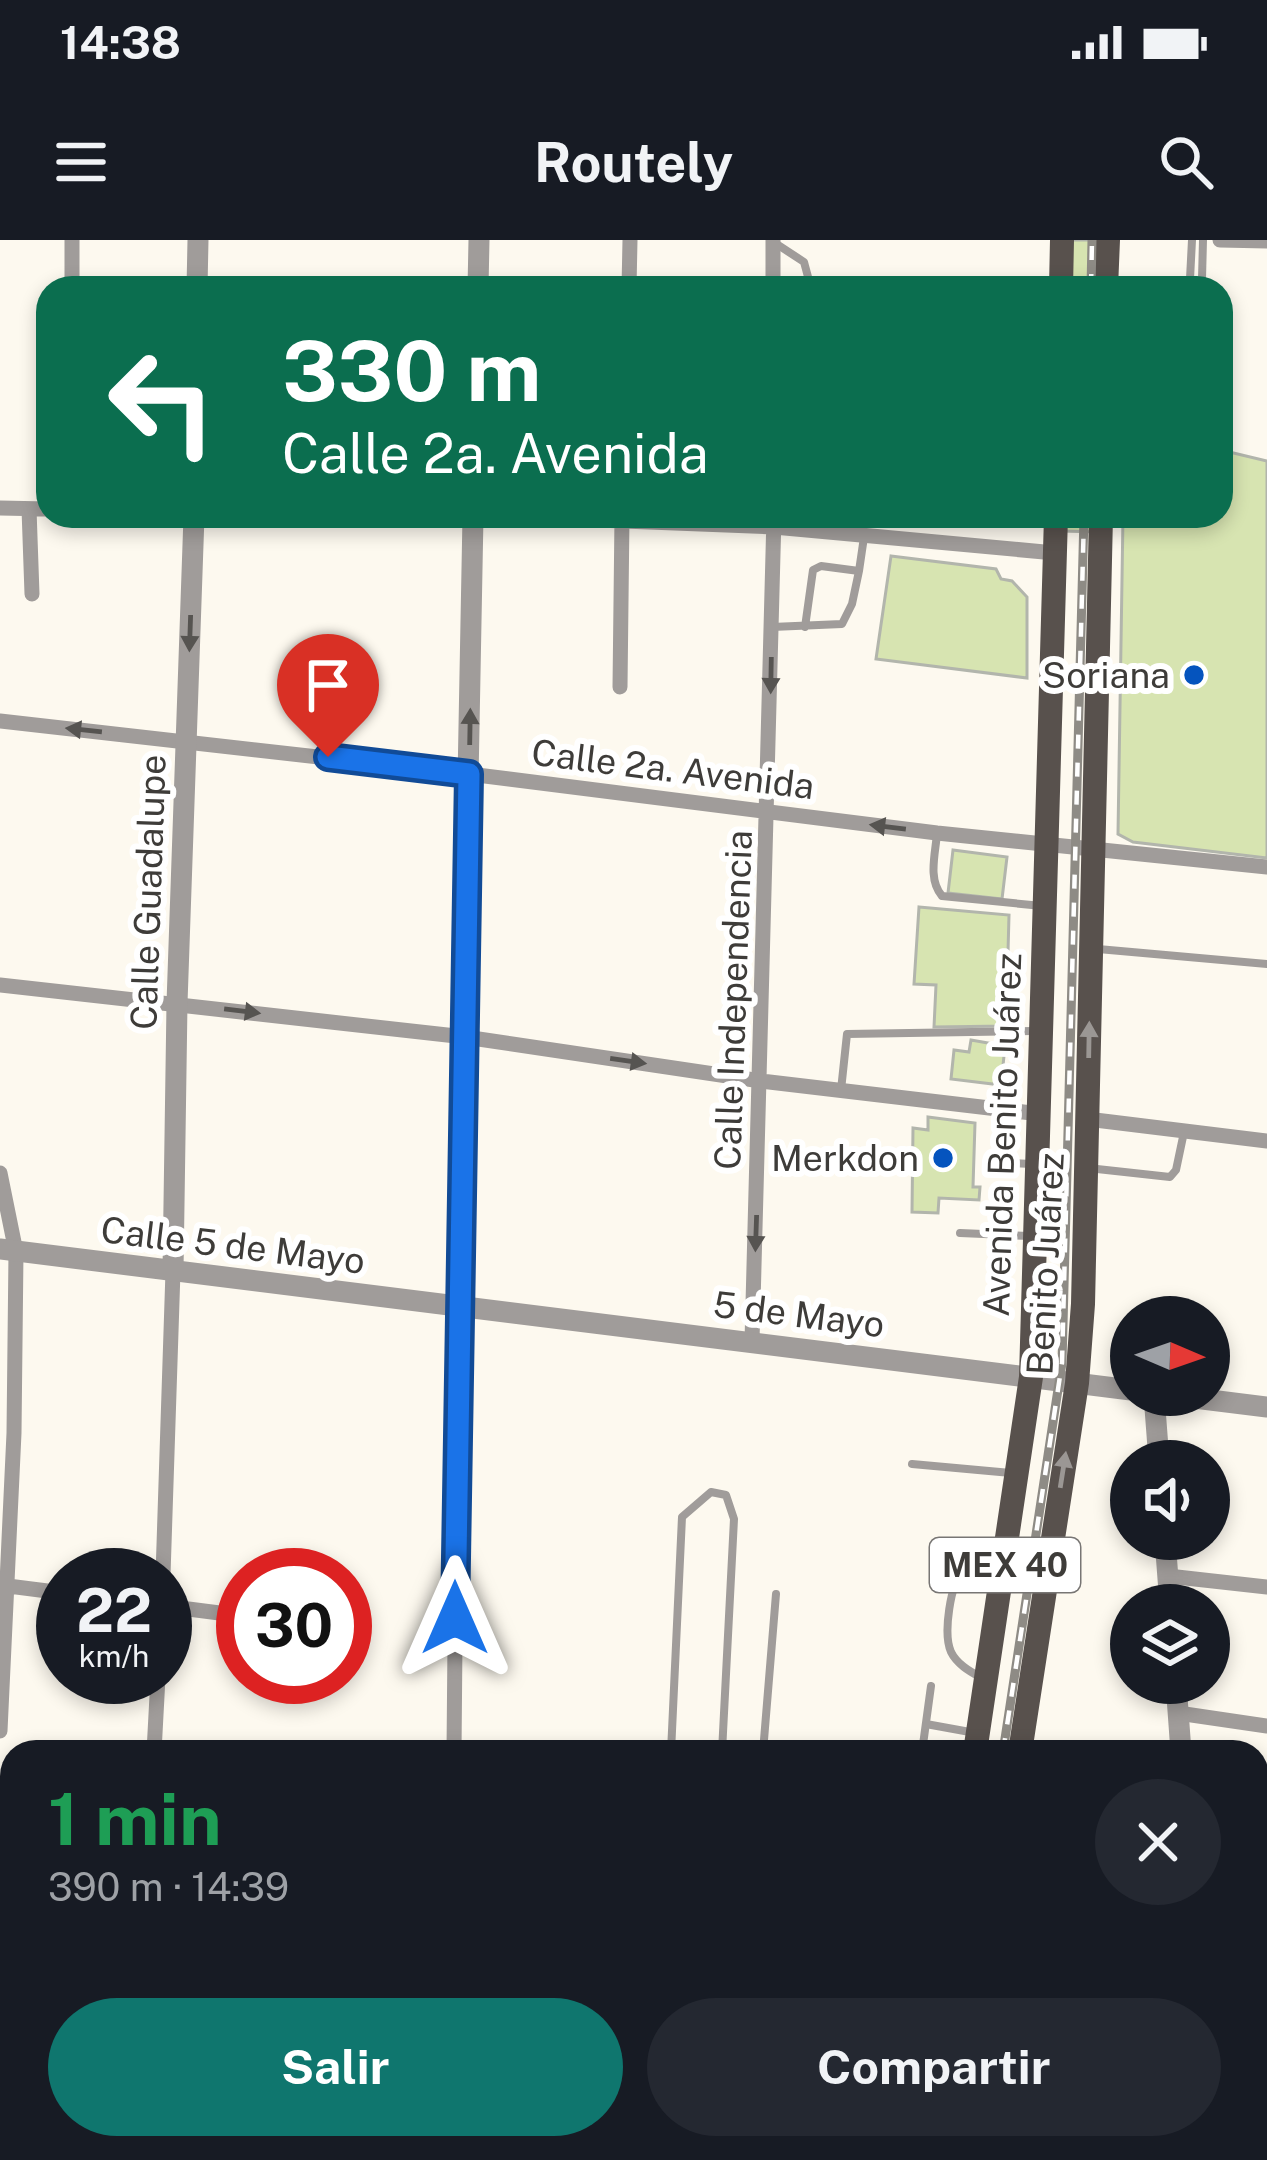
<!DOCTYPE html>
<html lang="es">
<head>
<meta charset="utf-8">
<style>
	body { margin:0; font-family:"Public Sans",sans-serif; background:#242831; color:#f1f3f6; height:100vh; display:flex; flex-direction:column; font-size:45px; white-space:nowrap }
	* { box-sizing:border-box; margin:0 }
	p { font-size:39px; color:#9ea1a6 }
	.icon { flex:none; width:66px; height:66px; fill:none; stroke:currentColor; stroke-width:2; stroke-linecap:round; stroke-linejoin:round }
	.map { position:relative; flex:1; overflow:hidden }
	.panel { position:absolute; left:0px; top:1500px; width:1269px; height:420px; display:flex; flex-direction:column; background:#171b24; border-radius:36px 36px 0 0; box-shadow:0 6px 18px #0003 }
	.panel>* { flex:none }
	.guide { position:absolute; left:36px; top:36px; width:1197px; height:252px; border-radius:36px; box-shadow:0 6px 18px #0003; background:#0b6e4f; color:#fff; overflow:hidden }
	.needle { width:78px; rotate:92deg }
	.fabs { position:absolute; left:1110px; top:1056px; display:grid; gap:24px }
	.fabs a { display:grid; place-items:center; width:120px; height:120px; border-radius:50%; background:#171b24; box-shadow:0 6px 18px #0003; font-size:60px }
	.speed { position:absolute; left:36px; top:1308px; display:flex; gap:24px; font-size:60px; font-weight:700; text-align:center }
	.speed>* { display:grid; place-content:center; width:156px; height:156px; border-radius:50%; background:#171b24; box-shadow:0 6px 18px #0003; line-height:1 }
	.speed small { font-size:30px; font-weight:400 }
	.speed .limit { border:18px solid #d22; background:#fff; color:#111 }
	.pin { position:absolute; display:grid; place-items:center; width:102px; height:102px; color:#fff; margin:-123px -51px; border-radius:50% 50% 50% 0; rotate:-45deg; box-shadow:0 0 12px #0007 }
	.pin .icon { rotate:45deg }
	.me { position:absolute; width:132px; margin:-66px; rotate:0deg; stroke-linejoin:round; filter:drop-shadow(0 0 9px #0008) }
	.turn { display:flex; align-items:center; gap:42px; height:252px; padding:0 48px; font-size:54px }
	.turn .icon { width:156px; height:156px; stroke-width:2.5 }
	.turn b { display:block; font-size:84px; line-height:102px }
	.round { display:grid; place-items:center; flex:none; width:126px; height:126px; border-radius:63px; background:#242831 }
	.overview { display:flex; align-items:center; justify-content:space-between; height:204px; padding:0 48px }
	h1 { font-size:72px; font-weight:700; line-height:90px; color:#1e9e55 }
	.primary-button { display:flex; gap:24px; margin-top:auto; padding:24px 48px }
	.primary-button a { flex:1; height:138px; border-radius:72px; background:#0f766e; color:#fff; font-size:48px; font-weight:700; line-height:138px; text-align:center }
	.primary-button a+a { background:#242831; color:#f1f3f6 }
	.status { display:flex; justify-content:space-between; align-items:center; height:84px; padding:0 60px; background:#171b24; direction:ltr }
	.status svg { height:33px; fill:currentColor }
	header { display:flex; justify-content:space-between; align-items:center; height:156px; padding:0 48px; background:#171b24; font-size:54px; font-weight:700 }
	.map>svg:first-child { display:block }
	.building { fill:#d7e4b1; stroke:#b2b5ac; stroke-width:3 }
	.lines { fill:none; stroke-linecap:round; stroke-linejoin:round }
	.service { stroke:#a09c9a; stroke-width:8 }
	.minor { stroke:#a09c9a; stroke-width:15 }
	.tertiary { stroke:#a09c9a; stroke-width:21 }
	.primary { stroke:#58514d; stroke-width:24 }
	.rail-casing { stroke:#8e8b85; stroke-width:9 }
	.rail { stroke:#fff; stroke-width:4.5; stroke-dasharray:14; stroke-linecap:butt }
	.oneway { fill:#565451 }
	.oneway2 { fill:#9b9794 }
	.route-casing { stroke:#114b97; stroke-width:30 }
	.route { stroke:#1a73e8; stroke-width:21 }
	.poi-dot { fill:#0554be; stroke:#fff; stroke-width:4.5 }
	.labels { text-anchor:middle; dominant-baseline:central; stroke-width:12; stroke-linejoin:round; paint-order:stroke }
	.shield { fill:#fff; stroke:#787674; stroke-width:3 }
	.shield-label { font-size:33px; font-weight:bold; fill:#3e3c39 }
	.poi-label { font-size:36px; fill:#3e3c39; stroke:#fff; text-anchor:end }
	.street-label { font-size:36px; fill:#3e3c39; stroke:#fff }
</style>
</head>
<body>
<div class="status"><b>14:38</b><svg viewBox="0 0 49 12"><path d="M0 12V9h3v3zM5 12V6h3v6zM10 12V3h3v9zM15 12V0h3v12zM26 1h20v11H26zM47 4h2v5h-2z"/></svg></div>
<header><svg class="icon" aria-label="menu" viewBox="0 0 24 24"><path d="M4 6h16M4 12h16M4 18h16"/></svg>Routely<svg class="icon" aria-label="search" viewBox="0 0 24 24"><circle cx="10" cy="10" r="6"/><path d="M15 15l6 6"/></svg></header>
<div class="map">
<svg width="1267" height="1920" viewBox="0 0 1267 1920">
	<rect width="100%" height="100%" fill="#fdf9ef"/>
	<!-- building -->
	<path class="building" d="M1070 0H1106L1105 48H1069Z
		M1221 210 1267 221V618L1133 602 1118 594 1123 276H1221Z
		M880 276H1025V280Z
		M1063 276H1099L1098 292 1062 291Z
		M891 316 996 329 1001 339 1012 341 1027 357V438L876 419Z
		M953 610 1007 617 1002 659 948 653Z
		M919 667 1009 675 1006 786 934 787 936 745 914 744Z
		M971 800 1005 806 1001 845 951 839 954 810 969 812Z
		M928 877 975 883 973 947H980L979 960 939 958 938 973 912 972 913 888 928 890Z
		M0 1649 12 1651V1685L0 1758Z
		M0 1851 12 1853V1908H152L150 1920H0Z
		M696 1908H775L773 1920Z
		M918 1908H952L950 1920H916Z
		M983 1908 1003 1911 1006 1920H981Z
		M850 1911 870 1914 869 1920H848Z
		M374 1913 408 1917V1920H373Z"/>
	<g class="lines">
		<!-- service -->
		<path class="service" d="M775 3 804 22 811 48
			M1190 39 1192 0
			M1202 39 1203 0
			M859 331 864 297
			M772 387 842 384 852 364 859 331 821 326 813 330 805 387
			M937 594C935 615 928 640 942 656L1042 666
			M1098 709 1267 724
			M841 850 847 794 1034 791
			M993 922 1031 924
			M1088 928 1170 937 1176 930 1184 892
			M960 993 1029 996
			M912 1224 1011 1233
			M980 1437C969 1431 957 1424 951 1412 943 1394 950 1343 964 1329 986 1306 1019 1310 1047 1314
			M926 1484 970 1492
			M671 1512 682 1277 711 1252 726 1255 734 1279 722 1512
			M763 1512 776 1354
			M922 1512 931 1446
			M0 1556 12 1558
			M0 1816 12 1818
			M0 1841 12 1843
			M434 1908 510 1920
			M589 1908 663 1920
			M1044 1908 1045 1920
			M1074 1908 1075 1920
			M1105 1908 1106 1920
			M1135 1908 1136 1920
			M1167 1908 1168 1920
			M668 1920 669 1908"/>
		<!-- minor -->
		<path class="minor" d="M1220 0 1267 1
			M72 48V0
			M629 48 630 0
			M773 48V0
			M0 268 48 269
			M29 269 32 354
			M497 276 774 287 1055 313
			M620 447 622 276
			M0 481 469 534 937 593 1267 627
			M0 745 465 797 761 841 1040 874
			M1087 879 1267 901
			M0 933 16 1012 14 1193 0 1491
			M752 1101 774 276
			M163 1335 173 1031
			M1168 1336 1267 1347
			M0 1345 63 1353
			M165 1366 243 1376
			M1178 1473 1267 1486
			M154 1512 158 1437
			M454 1512 458 1066
			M1257 1887 1267 1888"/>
		<!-- tertiary -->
		<path class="tertiary" d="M197 48 198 0
			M478 48 479 0
			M0 1009 1131 1150
			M173 1031 177 763 194 276
			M458 1066 473 276
			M1154 1155 1159 1221
			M1170 1155 1267 1167
			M1165 1299 1170 1365
			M1176 1443 1181 1512
			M1213 1908 1214 1920"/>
		<!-- primary -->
		<path class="primary" d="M1061 48 1062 0
			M1106 48 1108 0
			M975 1512 1031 1137 1056 276
			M1020 1512 1077 1143 1083 1064 1101 276
			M890 1920 893 1908
			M914 1920V1908
			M953 1920 955 1908"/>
		<defs>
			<path id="rail" d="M1091 48 1092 0
				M1003 1512 1062 1123 1084 276
				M937 1920 939 1908"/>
		</defs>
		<!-- rail casing -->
		<use href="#rail" class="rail-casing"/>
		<!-- rail -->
		<use href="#rail" class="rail"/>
	</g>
	<!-- one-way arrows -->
	<defs><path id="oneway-solid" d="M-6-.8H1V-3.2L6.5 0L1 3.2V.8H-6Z" transform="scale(3)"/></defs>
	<g class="oneway">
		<use href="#oneway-solid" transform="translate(190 393) rotate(92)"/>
		<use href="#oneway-solid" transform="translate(771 435) rotate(91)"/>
		<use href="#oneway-solid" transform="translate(470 487) rotate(-89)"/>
		<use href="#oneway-solid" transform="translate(84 490) rotate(-174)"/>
		<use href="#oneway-solid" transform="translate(888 587) rotate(-173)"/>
		<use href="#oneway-solid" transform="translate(242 771) rotate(7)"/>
		<use href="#oneway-solid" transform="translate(628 821) rotate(8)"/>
		<use href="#oneway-solid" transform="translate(756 993) rotate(92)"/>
	</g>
	<g class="oneway2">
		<use href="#oneway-solid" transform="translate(1089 800) rotate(-89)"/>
		<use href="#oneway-solid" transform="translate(1063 1230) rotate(-81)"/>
	</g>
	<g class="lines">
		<defs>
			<path id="route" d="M328 517 469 534 455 1378"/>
		</defs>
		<!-- route casing -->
		<use href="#route" class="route-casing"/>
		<!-- route -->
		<use href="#route" class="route"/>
	</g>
	<!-- markers -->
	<g class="poi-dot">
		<circle cx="1194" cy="435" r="12"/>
		<circle cx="943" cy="918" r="12"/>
	</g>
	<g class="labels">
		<!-- shield labels -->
		<rect class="shield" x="930" y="1298" width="150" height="54" rx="9"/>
		<g class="shield-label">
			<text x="1005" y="1325">MEX 40</text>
		</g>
		<!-- poi labels -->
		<g class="poi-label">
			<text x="1170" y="435">Soriana</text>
			<text x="919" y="918">Merkdon</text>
		</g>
		<!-- street labels -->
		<g class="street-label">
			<text transform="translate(673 529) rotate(7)">Calle 2a. Avenida</text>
			<text transform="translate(148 652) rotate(-88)">Calle Guadalupe</text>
			<text transform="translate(733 760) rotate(-88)">Calle Independencia</text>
			<text transform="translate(1002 895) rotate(-88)">Avenida Benito Juárez</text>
			<text transform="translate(233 1005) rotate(7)">Calle 5 de Mayo</text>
			<text transform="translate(1045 1024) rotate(-87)">Benito Juárez</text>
			<text transform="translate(799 1074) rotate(7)">5 de Mayo</text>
		</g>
	</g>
</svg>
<div class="fabs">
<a><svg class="needle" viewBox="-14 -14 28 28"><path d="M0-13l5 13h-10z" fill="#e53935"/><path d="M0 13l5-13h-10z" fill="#9ea1a6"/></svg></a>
<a><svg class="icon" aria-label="sound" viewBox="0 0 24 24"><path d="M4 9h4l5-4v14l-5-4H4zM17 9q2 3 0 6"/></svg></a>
<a><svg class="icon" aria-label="layers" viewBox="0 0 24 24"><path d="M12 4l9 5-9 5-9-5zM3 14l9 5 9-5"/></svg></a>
</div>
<div class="speed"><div>22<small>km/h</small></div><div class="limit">30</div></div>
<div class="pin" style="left:328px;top:517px;background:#d93025"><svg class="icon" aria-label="arrive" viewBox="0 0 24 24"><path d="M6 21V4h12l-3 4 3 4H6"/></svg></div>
<svg class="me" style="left:455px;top:1378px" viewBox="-20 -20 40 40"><path d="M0-17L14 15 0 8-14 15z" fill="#1a73e8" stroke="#fff" stroke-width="4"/></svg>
<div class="guide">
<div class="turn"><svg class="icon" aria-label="left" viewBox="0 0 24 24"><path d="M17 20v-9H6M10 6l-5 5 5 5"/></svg><div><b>330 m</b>Calle 2a. Avenida</div></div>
</div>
<section class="panel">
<div class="overview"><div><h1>1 min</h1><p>390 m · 14:39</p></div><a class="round"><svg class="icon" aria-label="close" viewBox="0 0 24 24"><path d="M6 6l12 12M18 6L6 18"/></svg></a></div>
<div class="primary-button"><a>Salir</a><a>Compartir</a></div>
</section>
</div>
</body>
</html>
